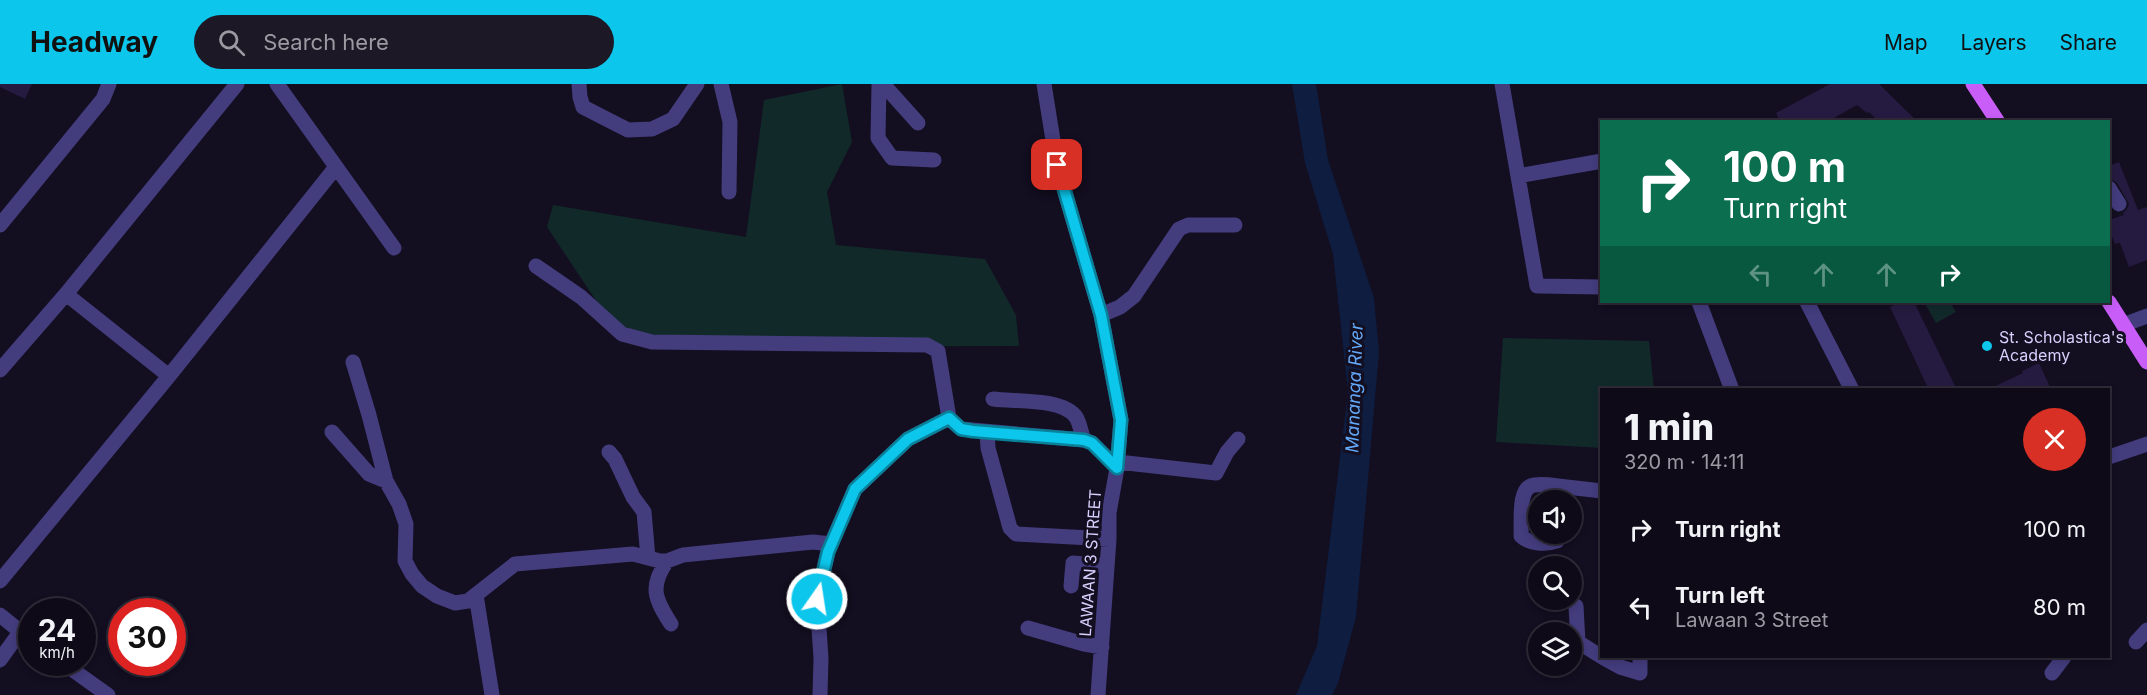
<!DOCTYPE html>
<html lang="en">
<head>
<meta charset="utf-8">
<style>
	body { margin:0; font-family:Inter,sans-serif; background:#1c1825; color:#f1f3f6; height:100vh; display:flex; flex-direction:column; font-size:22px; white-space:nowrap }
	* { box-sizing:border-box; margin:0 }
	p { font-size:20px; color:#9b9aa2 }
	.icon { flex:none; width:33px; height:33px; fill:none; stroke:currentColor; stroke-width:2; stroke-linecap:round; stroke-linejoin:round }
	.map { position:relative; flex:1; overflow:hidden }
	.details { position:absolute; left:1600px; top:304px; width:510px; height:270px; display:flex; flex-direction:column; background:#0e0a18; border-radius:0px; box-shadow:0 3px 9px #0003,0 0 0 2px #2e2b37 }
	.details>* { flex:none }
	.banner { position:absolute; left:1600px; top:36px; width:510px; height:183px; border-radius:0px; box-shadow:0 3px 9px #0003,0 0 0 2px #2e2b37; background:#0b6e4f; color:#fff; overflow:hidden }
	.buttons { position:absolute; left:1528px; top:406px; display:grid; gap:12px }
	.buttons a { display:grid; place-items:center; width:54px; height:54px; border-radius:50%; background:#0e0a18; box-shadow:0 3px 9px #0003,0 0 0 2px #2e2b37; font-size:30px }
	.speed { position:absolute; left:18px; top:514px; display:flex; gap:12px; font-size:30px; font-weight:700; text-align:center }
	.speed>* { display:grid; place-content:center; width:78px; height:78px; border-radius:50%; background:#0e0a18; box-shadow:0 3px 9px #0003,0 0 0 2px #2e2b37; line-height:1 }
	.speed small { font-size:15px; font-weight:400 }
	.speed .limit { border:9px solid #d22; background:#fff; color:#111 }
	.pin { position:absolute; display:grid; place-items:center; width:51px; height:51px; color:#fff; margin:-26px; border-radius:12px; box-shadow:0 3px 9px #0006 }
	.me { position:absolute; width:66px; margin:-33px; rotate:13deg; stroke-linejoin:round; filter:drop-shadow(0 0 4px #0008) }
	.turn { display:flex; align-items:center; gap:21px; height:126px; padding:0 24px; font-size:27px }
	.turn .icon { width:78px; height:78px; stroke-width:2.5 }
	.turn b { display:block; font-size:42px; line-height:51px }
	.lanes { display:flex; align-items:center; height:57px; padding:0 24px; background:#0003; justify-content:center; gap:30px; direction:ltr }
	.lanes .off { opacity:.35 }
	.round { display:grid; place-items:center; flex:none; width:63px; height:63px; border-radius:32px; background:#1c1825 }
	.overview { display:flex; align-items:center; justify-content:space-between; height:102px; padding:0 24px }
	h1 { font-size:36px; font-weight:800; line-height:45px }
	ul { padding:0; list-style:none }
	li { display:flex; align-items:center; gap:18px; height:78px; padding:0 24px }
	li div { flex:1 }
	li b { display:block; font-size:22px }
	li em { font-style:normal }
	header { display:flex; align-items:center; gap:36px; box-sizing:border-box; height:84px; padding:0 30px; background:#0cc6ec; color:#111 }
	header strong { font-size:28px }
	nav { display:flex; gap:33px; margin-inline-start:auto; font-size:21px }
	.search { width:420px; height:54px; background:#1c1825; display:flex; align-items:center; gap:15px; box-sizing:border-box; padding:0 21px; border-radius:33px; color:#9b9aa2; font-size:22px }
	.map>svg:first-child { display:block }
	.green { fill:#12292a }
	.water { fill:#0e1d40 }
	.building { fill:#251b40 }
	.lines { fill:none; stroke-linecap:round; stroke-linejoin:round }
	.minor { stroke:#433c7d; stroke-width:15 }
	.major { stroke:#c85df7; stroke-width:15 }
	.route-casing { stroke:#088199; stroke-width:15 }
	.route { stroke:#0cc6ec; stroke-width:10 }
	.poi-dot { fill:#0cc6ec; stroke:#130e20; stroke-width:2 }
	.labels { text-anchor:middle; dominant-baseline:central; stroke-width:6; stroke-linejoin:round; paint-order:stroke }
	.poi-label { font-size:16px; fill:#d8d0fd; stroke:#130e20; text-anchor:start }
	.street-label { font-size:16px; fill:#d8d0fd; stroke:#130e20 }
	.water-label { font-size:18px; font-style:italic; fill:#63a8f7; stroke:#130e20 }
</style>
</head>
<body>
<header>
<strong>Headway</strong>
<div class="search"><svg class="icon" aria-label="search" viewBox="0 0 24 24"><circle cx="10" cy="10" r="6"/><path d="M15 15l6 6"/></svg>Search here</div>
<nav><a>Map</a><a>Layers</a><a>Share</a></nav>
</header>
<div class="map">
<svg width="2147" height="611" viewBox="0 0 2147 611">
	<rect width="100%" height="100%" fill="#130e20"/>
	<!-- green -->
	<path class="green" d="M842 0 852 58 827 108 836 161 985 175 1016 231 1019 262 665 263 623 257 547 143 553 121 746 153 764 16Z
		M1924 218H1950L1956 228 1936 239Z
		M1503 254 1649 257 1654 306H1602V364L1496 358Z"/>
	<!-- water -->
	<path class="water" d="M1292 0H1316L1328 76 1374 214 1379 268 1356 533 1338 599 1332 611H1296L1317 562 1348 308 1333 170 1305 79Z"/>
	<!-- building -->
	<path class="building" d="M0 0H32L25 15 0 3Z
		M1830 0H1879L1918 38H1879L1869 28 1867 29 1857 21 1827 38H1780L1776 29Z
		M2119 78 2138 126 2147 123V176L2129 183 2120 159 2115 160 2109 145V136L2124 131 2123 129 2127 125 2129 120 2117 99 2109 94V82Z
		M1901 218H1914L1957 306H1929L1890 223Z
		M2039 279 2050 303 2043 306H1987L2023 289 2022 287Z"/>
	<g class="lines">
		<!-- minor -->
		<path class="minor" d="M277 0 394 164
			M579 0 580 13 583 23 628 46 652 45 673 35 697 0
			M721 0 730 38 729 108
			M879 0 878 54 892 74 934 76
			M883 0 918 39
			M1044 0 1057 81 1101 231 1121 336 1117 384 1109 429V455L1098 611
			M1502 0 1537 202 1602 203
			M1518 92 1602 77
			M2109 104 2119 120
			M0 141 103 15 109 0
			M536 182 581 213 622 250 652 258 927 261 938 267 949 334 961 345 1084 356 1092 359 1117 384
			M66 210 169 292
			M1699 218 1732 306
			M1807 218 1852 306
			M1101 231 1120 223 1134 212 1179 145 1188 141H1235
			M2123 241 2147 232
			M353 278 369 331 386 397 399 420 406 440 405 477 412 490 422 502 437 512 455 519 468 517 515 480 633 470 660 477H667L683 471 813 458 831 460
			M0 286 66 210 237 0
			M993 315C1016 318 1062 314 1076 333 1080 339 1081 349 1084 356
			M332 348 369 390 386 397
			M987 348 988 364 1010 444 1016 450 1109 455
			M609 368 615 375 633 413 644 428 648 474
			M2109 373 2147 360
			M1118 378 1216 389 1227 368 1238 355
			M1558 402 1602 407
			M1559 417 1558 402C1551 401 1542 400 1534 401 1517 403 1522 439 1521 452 1529 460 1546 461 1557 457L1560 450
			M667 477C649 503 655 515 671 540
			M0 497 169 292 336 83
			M1071 502 1073 479 1107 482
			M476 511 492 611
			M1576 522 1578 558 1602 573
			M0 531 32 557
			M1028 544 1084 560 1102 563
			M2136 558 2147 546
			M1602 573 1620 583 1640 589V573
			M0 576 20 548
			M63 579 108 611
			M2052 589 2064 573
			M820 611 821 574 817 515 828 467 855 405 908 355 949 334"/>
		<!-- major -->
		<path class="major" d="M1973 0 1998 38
			M2109 218 2147 278"/>
	</g>
	<g class="lines">
		<defs>
			<path id="route" d="M817 515 828 468 855 405 908 355 949 334 961 345 973 347 1084 356 1092 359 1117 384 1121 336 1101 231 1057 81"/>
		</defs>
		<!-- route casing -->
		<use href="#route" class="route-casing"/>
		<!-- route -->
		<use href="#route" class="route"/>
	</g>
	<!-- markers -->
	<circle class="poi-dot" cx="1987" cy="262" r="6"/>
	<g class="labels">
		<!-- poi labels -->
		<g class="poi-label">
			<text x="1999" y="253">St. Scholastica's<tspan x="1999" dy="18">Academy</tspan></text>
		</g>
		<!-- street labels -->
		<g class="street-label">
			<text transform="translate(1090 479) rotate(-86)">LAWAAN 3 STREET</text>
		</g>
		<!-- water labels -->
		<g class="water-label">
			<text transform="translate(1354 304) rotate(-88)">Mananga River</text>
		</g>
	</g>
</svg>
<div class="buttons">
<a><svg class="icon" aria-label="sound" viewBox="0 0 24 24"><path d="M4 9h4l5-4v14l-5-4H4zM17 9q2 3 0 6"/></svg></a>
<a><svg class="icon" aria-label="search" viewBox="0 0 24 24"><circle cx="10" cy="10" r="6"/><path d="M15 15l6 6"/></svg></a>
<a><svg class="icon" aria-label="layers" viewBox="0 0 24 24"><path d="M12 4l9 5-9 5-9-5zM3 14l9 5 9-5"/></svg></a>
</div>
<div class="speed"><div>24<small>km/h</small></div><div class="limit">30</div></div>
<div class="pin" style="left:1057px;top:81px;background:#d93025"><svg class="icon" aria-label="arrive" viewBox="0 0 24 24"><path d="M6 21V4h12l-3 4 3 4H6"/></svg></div>
<svg class="me" style="left:817px;top:515px" viewBox="-20 -20 40 40"><circle r="17" fill="#0cc6ec" stroke="#fff" stroke-width="3"/><path d="M0-11L8 9 0 5-8 9z" fill="#fff"/></svg>
<div class="banner">
<div class="turn"><svg class="icon" aria-label="right" viewBox="0 0 24 24"><path d="M7 20v-9h11M14 6l5 5-5 5"/></svg><div><b>100 m</b>Turn right</div></div>
<div class="lanes"><svg class="icon off" aria-label="left" viewBox="0 0 24 24"><path d="M17 20v-9H6M10 6l-5 5 5 5"/></svg><svg class="icon off" aria-label="ahead" viewBox="0 0 24 24"><path d="M12 20V5M6 11l6-6 6 6"/></svg><svg class="icon off" aria-label="ahead" viewBox="0 0 24 24"><path d="M12 20V5M6 11l6-6 6 6"/></svg><svg class="icon" aria-label="right" viewBox="0 0 24 24"><path d="M7 20v-9h11M14 6l5 5-5 5"/></svg></div>
</div>
<section class="details">
<div class="overview"><div><h1>1 min</h1><p>320 m · 14:11</p></div><a class="round" style="background:#d93025;color:#fff"><svg class="icon" aria-label="close" viewBox="0 0 24 24"><path d="M6 6l12 12M18 6L6 18"/></svg></a></div>
<ul>
<li><svg class="icon" aria-label="right" viewBox="0 0 24 24"><path d="M7 20v-9h11M14 6l5 5-5 5"/></svg><div><b>Turn right</b></div><em>100 m</em></li>
<li><svg class="icon" aria-label="left" viewBox="0 0 24 24"><path d="M17 20v-9H6M10 6l-5 5 5 5"/></svg><div><b>Turn left</b><p>Lawaan 3 Street</p></div><em>80 m</em></li>
</ul>
</section>
</div>
</body>
</html>
